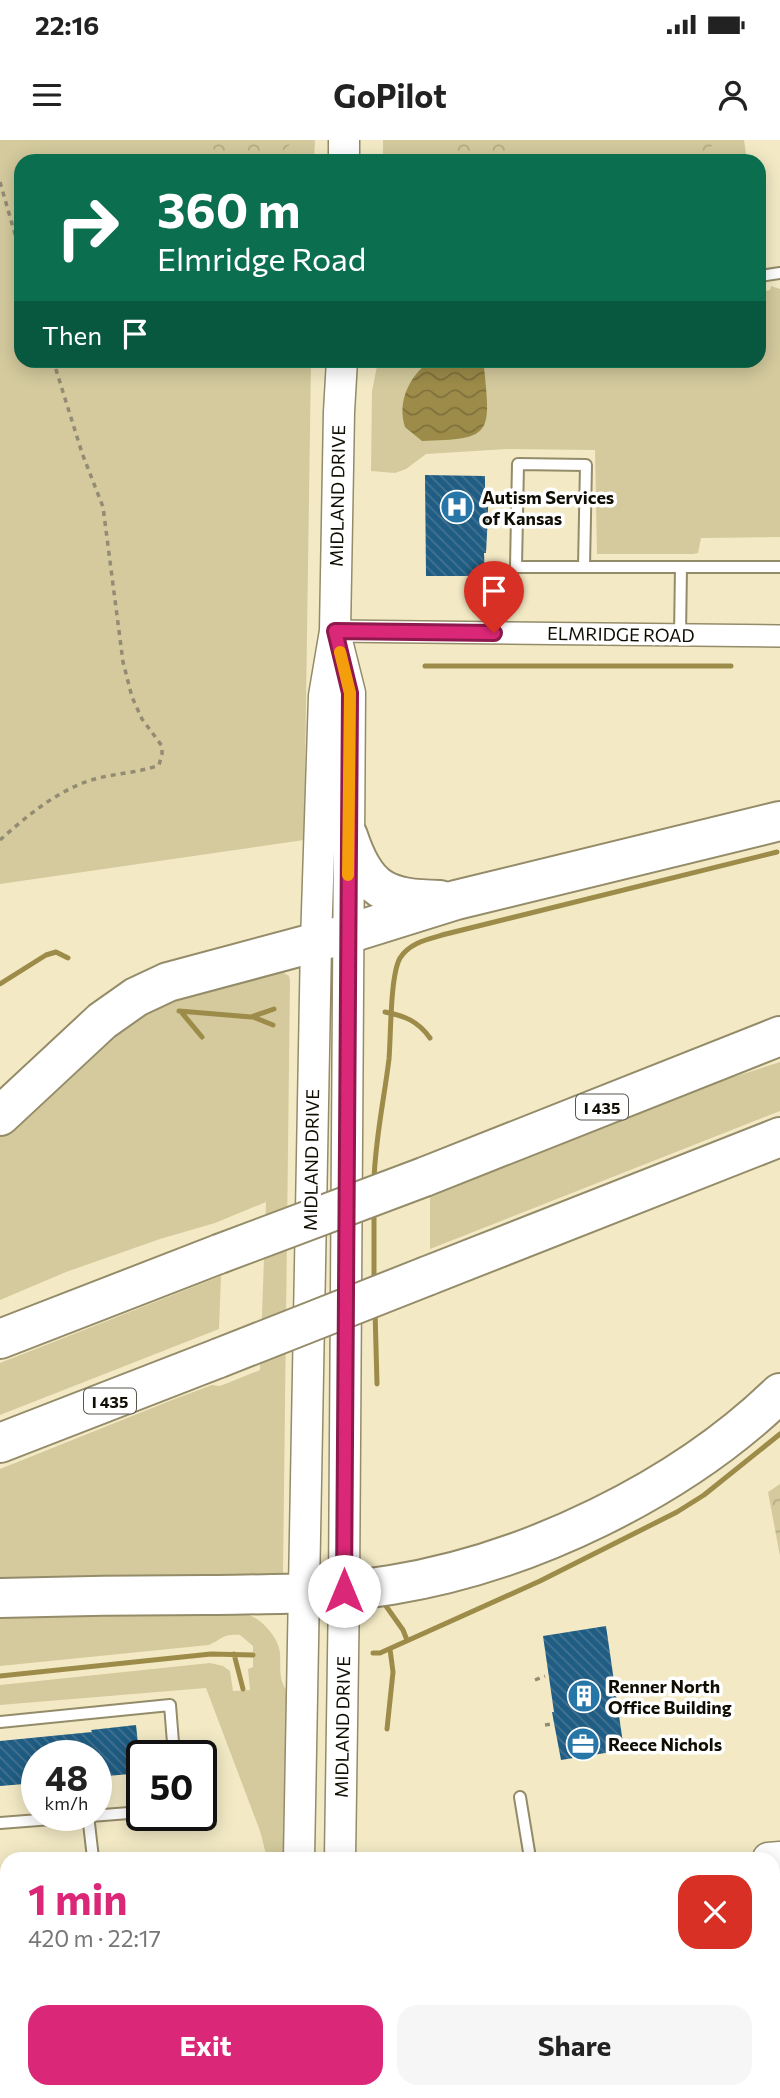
<!DOCTYPE html>
<html lang="en">
<head>
<meta charset="utf-8">
<style>
	body { margin:0; font-family:Commissioner,sans-serif; background:#f6f6f6; color:#222; height:100vh; display:flex; flex-direction:column; font-size:26px; white-space:nowrap }
	* { box-sizing:border-box; margin:0 }
	p { font-size:23px; color:#767676 }
	.icon { flex:none; width:38px; height:38px; fill:none; stroke:currentColor; stroke-width:2; stroke-linecap:round; stroke-linejoin:round }
	.map { position:relative; flex:1; overflow:hidden }
	.side { position:absolute; left:0px; top:1712px; width:780px; height:247px; display:flex; flex-direction:column; background:#fff; border-radius:21px 21px 0 0; box-shadow:0 4px 18px #0003 }
	.side>* { flex:none }
	.top-card { position:absolute; left:14px; top:14px; width:752px; height:214px; border-radius:21px; box-shadow:0 4px 18px #0003; background:#0b6e4f; color:#fff; overflow:hidden }
	.speed { position:absolute; left:21px; top:1600px; display:flex; gap:14px; font-size:35px; font-weight:700; text-align:center }
	.speed>* { display:grid; place-content:center; width:91px; height:91px; border-radius:50%; background:#fff; box-shadow:0 4px 18px #0003; line-height:1 }
	.speed small { font-size:18px; font-weight:400 }
	.speed .limit { border:4px solid #111; border-radius:10px; background:#fff; color:#111 }
	.pin { position:absolute; display:grid; place-items:center; width:60px; height:60px; color:#fff; margin:-72px -30px; border-radius:50% 50% 50% 0; rotate:-45deg; box-shadow:0 0 7px #0007 }
	.pin .icon { rotate:45deg }
	.me { position:absolute; width:77px; margin:-38px; rotate:0deg; stroke-linejoin:round; filter:drop-shadow(0 0 5px #0008) }
	.turn { display:flex; align-items:center; gap:24px; height:147px; padding:0 28px; font-size:32px }
	.turn .icon { width:91px; height:91px; stroke-width:2.5 }
	.turn b { display:block; font-size:49px; line-height:60px }
	.then { display:flex; align-items:center; height:66px; padding:0 28px; background:#0003; gap:14px; font-size:26px }
	.round { display:grid; place-items:center; flex:none; width:74px; height:74px; border-radius:21px; background:#f6f6f6 }
	.summary { display:flex; align-items:center; justify-content:space-between; height:119px; padding:0 28px }
	h1 { font-size:42px; font-weight:700; line-height:52px; color:#db2777 }
	.button { display:flex; gap:14px; margin-top:auto; padding:14px 28px }
	.button a { flex:1; height:80px; border-radius:21px; background:#db2777; color:#fff; font-size:28px; font-weight:700; line-height:80px; text-align:center }
	.button a+a { background:#f6f6f6; color:#222 }
	.status { display:flex; justify-content:space-between; align-items:center; height:49px; padding:0 35px; background:#fff; direction:ltr }
	.status svg { height:19px; fill:currentColor }
	header { display:flex; justify-content:space-between; align-items:center; height:91px; padding:0 28px; background:#fff; font-size:32px; font-weight:700 }
	.map>svg:first-child { display:block }
	.grass { fill:#d4ca9e }
	.forest { fill:url(#forest-crowns) }
	.water { fill:url(#water-waves) }
	.lines { fill:none; stroke-linecap:round; stroke-linejoin:round }
	.stream { stroke:#9d8c49; stroke-width:5 }
	.building { fill:url(#building-back-hatch) }
	.service-casing { stroke:#948b69; stroke-width:14 }
	.minor-casing { stroke:#948b69; stroke-width:24 }
	.secondary-casing { stroke:#948b69; stroke-width:33 }
	.motorway-casing { stroke:#948b69; stroke-width:42 }
	.path { stroke:#928c73; stroke-width:3.5; stroke-dasharray:5 5; stroke-linecap:butt }
	.service { stroke:#fff; stroke-width:10 }
	.minor { stroke:#fff; stroke-width:21 }
	.secondary { stroke:#fff; stroke-width:30 }
	.motorway { stroke:#fff; stroke-width:38 }
	.motorway-bridge-casing { stroke:#948b69; stroke-width:42; stroke-linecap:butt }
	.motorway-bridge { stroke:#fff; stroke-width:38 }
	.route-casing { stroke:#8e194d; stroke-width:18 }
	.route { stroke:#db2777; stroke-width:12 }
	.slow { stroke:#f59e0b; stroke-width:12 }
	.labels { text-anchor:middle; dominant-baseline:central; stroke-width:7; stroke-linejoin:round; paint-order:stroke }
	.shield { fill:#fff; stroke:#58564f; stroke-width:2 }
	.shield-label { font-size:16px; font-weight:bold; fill:#100d03 }
	.street-label { font-size:18px; fill:#100d03; stroke:#fff }
	.poi-label { font-size:18px; font-weight:bold; fill:#100d03; stroke:#fff; text-anchor:start }
</style>
</head>
<body>
<div class="status"><b>22:16</b><svg viewBox="0 0 49 12"><path d="M0 12V9h3v3zM5 12V6h3v6zM10 12V3h3v9zM15 12V0h3v12zM26 1h20v11H26zM47 4h2v5h-2z"/></svg></div>
<header><svg class="icon" aria-label="menu" viewBox="0 0 24 24"><path d="M4 6h16M4 12h16M4 18h16"/></svg>GoPilot<svg class="icon" aria-label="person" viewBox="0 0 24 24"><circle cx="12" cy="8" r="4"/><path d="M4 21q1-7 8-7t8 7"/></svg></header>
<div class="map">
<svg width="780" height="1958" viewBox="0 0 780 1958">
	<defs>
		<pattern id="forest-crowns" width="20" height="18" patternUnits="userSpaceOnUse" patternTransform="scale(1.75)"><rect width="20" height="18" fill="#d4ca9e"/><path d="M2 6a3 3 0 1 1 6 0M12 15a3 3 0 1 1 6 0" fill="none" stroke="#b5ac86"/></pattern>
		<pattern id="water-waves" width="16" height="10" patternUnits="userSpaceOnUse" patternTransform="scale(1.75)"><rect width="16" height="10" fill="#9d8c49"/><path d="M0 5q4-4 8 0t8 0" fill="none" stroke="#7f713b"/></pattern>
		<pattern id="building-back-hatch" width="6" height="6" patternUnits="userSpaceOnUse" patternTransform="scale(1.75)"><rect width="6" height="6" fill="#1f5d84"/><path d="M-1 5l2 2M0 0l6 6M5-1l2 2" fill="none" stroke="#457390"/></pattern>
	</defs>
	<rect width="100%" height="100%" fill="#f3eac5"/>
	<!-- grass -->
	<path class="grass" d="M0 0H315L314 21H21V220L311 221 304 700 0 744Z
		M383 0H744L747 21H383Z
		M771 146 780 149V397L701 398 698 413 693 414H597L595 310 507 309 426 314 406 329 395 333 371 331 372 251 378 221 760 220V152L770 150Z
		M284 833 289 836 290 840 283 1435 0 1442V1329L172 1260 212 1245 220 1246 260 1230 266 1062 215 1083 160 1099 66 1132 0 1160V991L143 868 262 834Z
		M780 922V971L430 1109V1053L721 941Z
		M221 1136 219 1189 0 1275V1223Z
		M232 1472C237 1473 244 1473 249 1475 263 1480 279 1499 280 1513 281 1527 278 1539 287 1551L285 1718H267L260 1691 206 1548 0 1565V1545L210 1523 223 1526 230 1531 233 1551 250 1550 248 1529 253 1527V1506L240 1495C222 1494 223 1499 209 1505L0 1526V1474Z
		M367 1951H536V1958H367Z"/>
	<!-- forest -->
	<path class="forest" d="M205 0H295L271 21H225Z
		M451 0H530L527 5 499 21H461Z
		M685 0H718C711 8 698 17 688 11Z
		M780 1344V1416L768 1352Z
		M774 1824 780 1828V1881H777L774 1876Z
		M780 1907 779 1958H718L717 1951H774V1910Z"/>
	<!-- water -->
	<path class="water" d="M429 221H478L484 227C491 295 492 299 422 301L405 287C397 261 409 238 429 221Z"/>
	<g class="lines">
		<!-- stream -->
		<path class="stream" d="M425 526H731
			M0 844 46 815 56 812 68 818
			M179 871 251 877 274 869
			M385 872C405 876 418 881 430 898
			M182 873 202 897
			M253 877 273 885
			M374 1041C375 1000 384 960 389 919 391 895 390 836 400 818 410 802 429 799 446 794L777 712
			M374 1072V1143
			M375 1170 377 1244
			M381 1459 403 1490 407 1500
			M373 1513H380L540 1441 677 1372 704 1355 780 1294
			M234 1514 243 1549
			M0 1536 211 1514 253 1515
			M387 1589 393 1532 390 1509"/>
	</g>
	<!-- building -->
	<path class="building" d="M425 335 485 336V359H488V375L486 413H484L485 436H426Z
		M606 1486 624 1610 561 1620 554 1583 552 1572H554L543 1496Z
		M136 1585 140 1623 130 1634 96 1637V1615H37V1643L0 1646V1601L92 1592 91 1590Z"/>
	<g class="lines">
		<defs>
			<path id="service" d="M760 136 780 133
				M584 427 586 325 518 324 516 427H681
				M680 495 681 427H780
				M0 1582 170 1565 174 1615
				M201 1657 203 1659 201 1661
				M520 1657 530 1718
				M88 1675 93 1718
				M154 1675 182 1683 189 1675
				M0 1683 142 1672
				M0 1897 7 1896
				M51 1951 52 1958
				M66 1951 67 1958
				M120 1951V1958
				M128 1951 129 1958
				M199 1951 200 1958
				M246 1951 247 1958
				M548 1958 549 1951"/>
			<path id="minor" d="M335 491 780 496"/>
			<path id="secondary" d="M344 0V21
				M338 505 350 553 344 1451 340 1718
				M299 1718 316 802 324 556 335 491 339 272 342 220
				M768 1718 780 1717
				M0 1801 7 1802
				M314 1958V1951"/>
			<path id="motorway" d="M348 696C366 751 386 759 440 760
				M0 976 102 881 136 857 168 842 347 794 456 760 780 681
				M424 1037 780 896
				M427 1136 780 997
				M0 1199 219 1114
				M0 1303 219 1218
				M0 1458C69 1456 138 1455 206 1455 268 1454 330 1455 391 1445 528 1423 680 1350 780 1253"/>
		</defs>
		<!-- service casing -->
		<use href="#service" class="service-casing"/>
		<!-- minor casing -->
		<use href="#minor" class="minor-casing"/>
		<!-- secondary casing -->
		<use href="#secondary" class="secondary-casing"/>
		<!-- motorway casing -->
		<use href="#motorway" class="motorway-casing"/>
		<!-- path -->
		<path class="path" d="M0 42 21 115
			M0 700C28 675 59 649 95 639 116 633 139 633 159 625L162 614V606L142 579 132 557 123 522 103 367 82 313 53 220
			M535 1540 545 1536
			M545 1585 552 1584
			M271 1958V1951"/>
		<!-- service -->
		<use href="#service" class="service"/>
		<!-- minor -->
		<use href="#minor" class="minor"/>
		<!-- secondary -->
		<use href="#secondary" class="secondary"/>
		<!-- motorway -->
		<use href="#motorway" class="motorway"/>
		<defs>
			<path id="motorway-bridge" d="M219 1114 424 1037
				M219 1218 427 1136"/>
		</defs>
		<!-- motorway-bridge casing -->
		<use href="#motorway-bridge" class="motorway-bridge-casing"/>
		<!-- motorway-bridge -->
		<use href="#motorway-bridge" class="motorway-bridge"/>
	</g>
	<g class="lines">
		<defs>
			<path id="route" d="M344 1451 350 553 335 491 494 493"/>
		</defs>
		<!-- route casing -->
		<use href="#route" class="route-casing"/>
		<!-- route -->
		<use href="#route" class="route"/>
		<!-- slow -->
		<path class="slow" d="M340 512 350 553 348 735"/>
	</g>
	<!-- icons -->
	<defs>
		<symbol id="hospital-disc" viewBox="-11 -11 22 22"><circle r="9.5" fill="#2776a8" stroke="#fff"/><path d="M-5-5h3v3.5h4V-5h3V5h-3V1.5h-4V5h-3Z" fill="#fff"/></symbol>
		<symbol id="building-disc" viewBox="-11 -11 22 22"><circle r="9.5" fill="#2776a8" stroke="#fff"/><path d="M-4-6H4V6H1V3H-1V6H-4ZM-2.5-4.3h1.7v1.8h-1.7ZM.8-4.3h1.7v1.8H.8ZM-2.5-1h1.7V.8h-1.7ZM.8-1h1.7V.8H.8Z" fill="#fff"/></symbol>
		<symbol id="office-disc" viewBox="-11 -11 22 22"><circle r="9.5" fill="#2776a8" stroke="#fff"/><path d="M-6-3h4V-5.5h4V-3h4V5H-6ZM-1-4.5V-3h2v-1.5ZM-6 0V1H6V0Z" fill="#fff"/></symbol>
	</defs>
	<g fill-rule="evenodd">
		<use href="#hospital-disc" x="438" y="348" width="38" height="38"/>
		<use href="#building-disc" x="565" y="1537" width="38" height="38"/>
		<use href="#office-disc" x="564" y="1585" width="38" height="38"/>
	</g>
	<g class="labels">
		<!-- shield labels -->
		<g class="shield">
			<rect x="576" y="954.5" width="52" height="25" rx="5"/>
			<rect x="84" y="1248.5" width="52" height="25" rx="5"/>
		</g>
		<g class="shield-label">
			<text x="602" y="967">I 435</text>
			<text x="110" y="1261">I 435</text>
		</g>
		<!-- street labels -->
		<g class="street-label">
			<text transform="translate(337 356) rotate(-89)">MIDLAND DRIVE</text>
			<text transform="translate(621 494) rotate(1)">ELMRIDGE ROAD</text>
			<text transform="translate(311 1020) rotate(-89)">MIDLAND DRIVE</text>
			<text transform="translate(342 1587) rotate(-89)">MIDLAND DRIVE</text>
		</g>
		<!-- poi labels -->
		<g class="poi-label">
			<text x="482" y="357">Autism Services<tspan x="482" dy="21">of Kansas</tspan></text>
			<text x="608" y="1546">Renner North<tspan x="608" dy="21">Office Building</tspan></text>
			<text x="608" y="1604">Reece Nichols</text>
		</g>
	</g>
</svg>
<div class="speed"><div>48<small>km/h</small></div><div class="limit">50</div></div>
<div class="pin" style="left:494px;top:493px;background:#d93025"><svg class="icon" aria-label="arrive" viewBox="0 0 24 24"><path d="M6 21V4h12l-3 4 3 4H6"/></svg></div>
<svg class="me" style="left:344px;top:1451px" viewBox="-20 -20 40 40"><circle r="19" fill="#fff"/><path d="M0-13L10 11 0 6-10 11z" fill="#db2777"/></svg>
<div class="top-card">
<div class="turn"><svg class="icon" aria-label="right" viewBox="0 0 24 24"><path d="M7 20v-9h11M14 6l5 5-5 5"/></svg><div><b>360 m</b>Elmridge Road</div></div>
<div class="then">Then<svg class="icon" aria-label="arrive" viewBox="0 0 24 24"><path d="M6 21V4h12l-3 4 3 4H6"/></svg></div>
</div>
<section class="side">
<div class="summary"><div><h1>1 min</h1><p>420 m · 22:17</p></div><a class="round" style="background:#d93025;color:#fff"><svg class="icon" aria-label="close" viewBox="0 0 24 24"><path d="M6 6l12 12M18 6L6 18"/></svg></a></div>
<div class="button"><a>Exit</a><a>Share</a></div>
</section>
</div>
</body>
</html>
